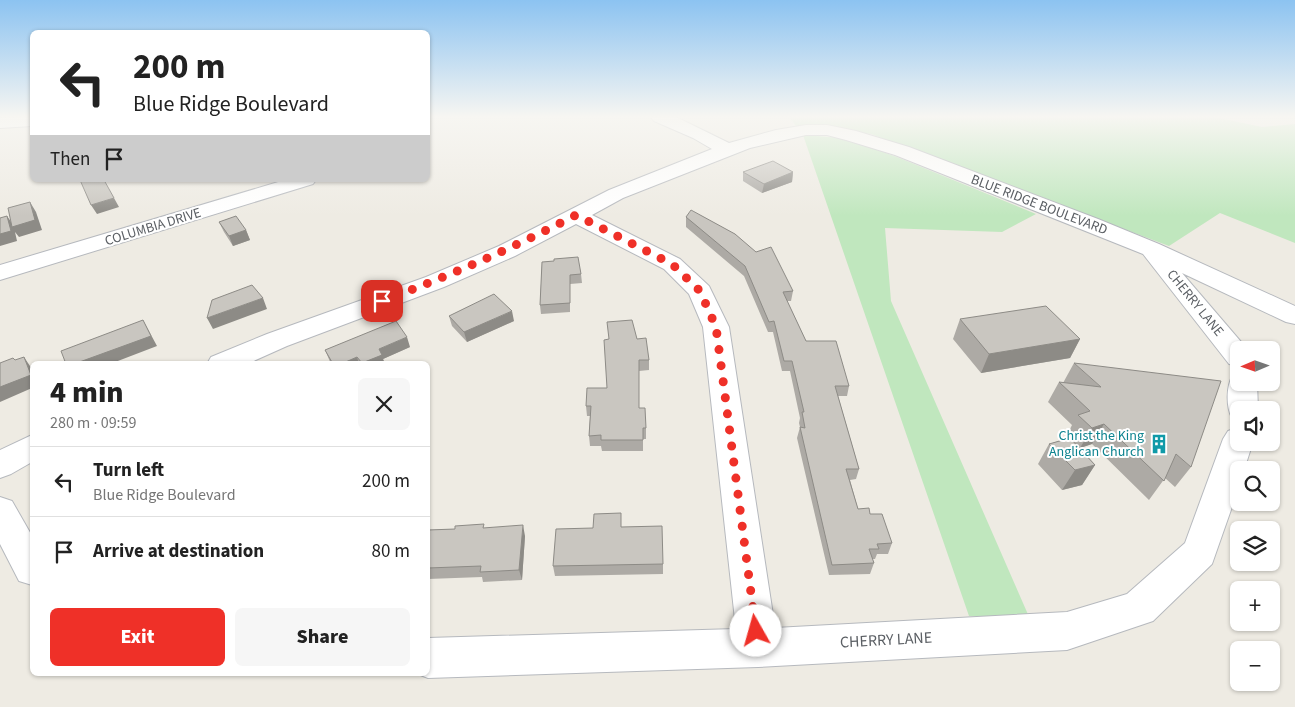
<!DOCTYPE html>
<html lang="en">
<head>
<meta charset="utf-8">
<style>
	body { margin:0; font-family:"Source Sans 3",sans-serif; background:#f6f6f6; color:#222; height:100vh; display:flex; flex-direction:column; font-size:19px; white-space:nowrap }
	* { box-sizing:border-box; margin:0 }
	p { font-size:16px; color:#767676 }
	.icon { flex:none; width:28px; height:28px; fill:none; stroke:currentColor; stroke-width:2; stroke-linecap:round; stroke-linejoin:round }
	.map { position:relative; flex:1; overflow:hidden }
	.details { position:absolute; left:30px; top:361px; width:400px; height:315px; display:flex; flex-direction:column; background:#fff; border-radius:8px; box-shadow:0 1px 4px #0004 }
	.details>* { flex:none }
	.guide { position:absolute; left:30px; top:30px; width:400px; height:152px; border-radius:8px; box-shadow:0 1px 4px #0004; background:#fff; color:#222; overflow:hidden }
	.needle { width:32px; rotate:268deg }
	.fabs { position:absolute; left:1230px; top:341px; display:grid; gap:10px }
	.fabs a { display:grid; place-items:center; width:50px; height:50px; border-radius:8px; background:#fff; box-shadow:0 1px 4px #0004; font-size:25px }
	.pin { position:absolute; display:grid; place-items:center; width:42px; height:42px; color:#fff; margin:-21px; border-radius:10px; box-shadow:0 2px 8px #0006 }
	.me { position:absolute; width:55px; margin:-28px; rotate:353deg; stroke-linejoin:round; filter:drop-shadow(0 0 4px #0008) }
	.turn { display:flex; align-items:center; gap:18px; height:105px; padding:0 20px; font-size:22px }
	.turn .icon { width:65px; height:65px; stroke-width:2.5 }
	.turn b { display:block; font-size:35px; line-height:42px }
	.then { display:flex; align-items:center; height:48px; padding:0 20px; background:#0003; gap:10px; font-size:19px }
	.round { display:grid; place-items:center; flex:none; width:52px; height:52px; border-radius:8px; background:#f6f6f6 }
	.overview { display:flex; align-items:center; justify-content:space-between; height:85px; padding:0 20px }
	h1 { font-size:30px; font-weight:800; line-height:38px }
	.button { display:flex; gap:10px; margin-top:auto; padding:10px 20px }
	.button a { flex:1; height:58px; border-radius:8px; background:#ef3028; color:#fff; font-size:20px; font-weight:800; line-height:58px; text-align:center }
	.button a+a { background:#f6f6f6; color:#222 }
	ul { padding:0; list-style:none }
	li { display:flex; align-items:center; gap:15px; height:70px; padding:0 20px; border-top:1px solid #e0e0e0 }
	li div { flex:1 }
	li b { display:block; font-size:19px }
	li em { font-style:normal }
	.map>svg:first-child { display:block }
	.green { fill:#c0e7be }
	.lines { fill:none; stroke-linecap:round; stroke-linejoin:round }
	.minor-casing { stroke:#b6b9be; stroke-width:2 }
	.minor { fill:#fff; fill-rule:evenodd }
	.wall { fill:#adaaa5 }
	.shaded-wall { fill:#8d8b86 }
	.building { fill:#c9c6c0; stroke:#8d8b86 }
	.route { stroke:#ef3028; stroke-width:9; stroke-dasharray:0 16.2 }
	.labels { text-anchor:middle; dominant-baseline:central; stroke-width:4; stroke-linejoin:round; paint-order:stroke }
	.street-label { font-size:14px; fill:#5b5f64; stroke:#fff }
	.culture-label { font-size:14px; fill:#0d838f; stroke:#fff; text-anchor:end }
	.near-street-label { font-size:16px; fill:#5b5f64; stroke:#fff }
</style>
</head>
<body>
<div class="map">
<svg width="1295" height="707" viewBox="0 0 1295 707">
	<rect width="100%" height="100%" fill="#eeebe3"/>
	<!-- green -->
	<path class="green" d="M789 117H1215L1262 127 1295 124V243L1220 213 1169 246 871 134 796 126Z
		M803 135 843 138 897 157 1036 214 1002 232 885 228 891 301 1030 619 969 616Z"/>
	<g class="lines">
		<defs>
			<path id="minor" d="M32 117V126L0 128V118Z
				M651 117H676L729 143 776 130 806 125H827L856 131 909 147 1098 219 1159 244 1295 306V324L1286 322 1182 273 1248 350H1239V366L1229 364 1143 254 895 155 846 140 827 135H806L750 148 623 198 592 215 680 259 709 286 729 327 775 628 1067 612 1127 594 1185 543 1223 439 1228 431 1239 427V442H1253L1244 470H1239V487L1212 564 1153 621 1067 650 758 667 428 678 418 674H428V638L736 629 703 327 689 294 664 269 576 224 515 256 444 287 287 346 247 364H207L211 357 267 334 426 277 499 246 609 190 712 149 693 138 654 121Z
				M285 180H316L313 184 0 280V265Z
				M1239 373V382H1257L1258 410H1239V420L1232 418C1226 407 1226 386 1233 375Z
				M32 435V462L11 474 0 478V450Z
				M0 497 12 501 32 536V585L19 581 0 544Z"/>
		</defs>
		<!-- minor casing -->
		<use href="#minor" class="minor-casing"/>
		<!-- minor -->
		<use href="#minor" class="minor"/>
	</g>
	<!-- wall -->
	<path class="wall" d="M743 172H793L792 182 762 193 743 181Z
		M686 217 793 291 791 301H787L806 341 849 386 847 396H838L859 469 856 479 850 480 858 509 870 514 892 543 888 554H877L875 559H872L874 563 870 574 829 575 797 438 800 427 799 423 800 418 790 371H782L773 332H768L744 276 686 227Z
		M219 222 246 230 250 240 233 246 224 232Z
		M542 262 581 274 582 283 570 284V312L541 314 540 305Z
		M449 316 514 321 467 342 452 326Z
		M960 319 1080 339 1070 358 981 373 953 339Z
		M637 339 649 360V370L639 371V408L646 428V439H643V451H602L601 446H590L589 436 590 416H587L586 406 607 388Z
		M410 347 383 359 385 364H331L325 350Z
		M1074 363 1191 467 1175 487 1165 478 1149 500 1092 444 1080 448 1095 465 1082 485 1062 490 1038 464 1049 444 1069 438 1067 435 1072 425 1048 402 1059 382 1063 383Z
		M622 527 663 564V574L555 576 553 566Z
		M485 528 525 536 522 580 483 582 482 577 428 579V530Z"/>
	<!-- shaded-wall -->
	<path class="shaded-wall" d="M793 172 792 182 762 193 764 184Z
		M114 198 119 207 97 214 91 205Z
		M30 202 36 212 42 230 19 237 15 232 17 241 0 246V234L7 216 14 226Z
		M246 230 250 240 233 246 229 236Z
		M263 298 267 309 213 329 207 318Z
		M512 311 514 321 467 342 464 332Z
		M143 320 157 346 110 364H74Z
		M407 337 410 347 383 359 385 364H362L379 349Z
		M1080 339 1070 358 981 373 989 354Z
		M24 357 32 369V388L0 402V387Z
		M357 357 359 364H341Z
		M1104 424 1092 444 1080 448 1092 428Z
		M1095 465 1082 485 1062 490 1075 470Z
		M523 525 525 536 522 580 519 570Z"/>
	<!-- building -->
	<path class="building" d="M773 161 793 172 764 184 743 172Z
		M80 180H104L114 198 91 205Z
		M30 202 35 220 12 227 8 208Z
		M691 210 735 234 756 252 771 247 793 291 783 292 806 341H836L849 386H835L859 469H846L858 509 869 508 870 514H882L892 543 877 544 879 549H869L874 563 832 565 800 427 805 428 802 412H804L792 361H784L774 321 769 322 745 266 686 217Z
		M7 216 11 231 0 234V218Z
		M236 216 246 230 229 236 219 222Z
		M578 257 581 274 570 275V303L540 305 542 262 554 261V259Z
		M252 285 263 298 207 318 212 300Z
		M494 294 512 311 464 332 449 316Z
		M1046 306 1080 339 989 354 960 319Z
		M143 320 151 336 74 364H66L61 351Z
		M632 320 637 339 646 338 649 360H639V408H645L646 428H643V440H601V435L589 436 591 406H586L587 388H607L604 340 609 339 607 322Z
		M396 321 407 337 379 349 382 355 362 363 357 357 341 364H333L325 350Z
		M24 357 31 375 0 387V363L13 358 15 360Z
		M1074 363 1221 381 1191 467 1176 454 1164 481 1104 424 1092 428 1078 415 1090 411 1059 382 1101 387Z
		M1070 438 1095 465 1075 470 1049 444Z
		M621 513V527L662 526 663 564 553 566 556 529 593 528 594 514Z
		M484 524 483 528 523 525 519 570 480 572 481 566 428 568V530L455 529V526Z"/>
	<!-- sky -->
	<linearGradient id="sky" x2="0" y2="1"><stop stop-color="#8cc3f1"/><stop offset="0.54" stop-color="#f7f6f2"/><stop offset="1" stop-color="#f7f6f2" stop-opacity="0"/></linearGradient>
	<rect width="1295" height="216" fill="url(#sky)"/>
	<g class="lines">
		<!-- route -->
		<path class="route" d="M382 301C449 276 513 248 576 215L672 264 700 291 716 327 756 631"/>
	</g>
	<!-- icons -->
	<defs>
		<symbol id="building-bare" viewBox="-9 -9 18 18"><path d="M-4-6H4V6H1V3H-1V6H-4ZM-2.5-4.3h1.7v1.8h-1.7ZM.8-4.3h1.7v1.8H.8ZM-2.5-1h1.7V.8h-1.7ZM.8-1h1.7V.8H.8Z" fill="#0f9aa8" stroke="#fff" stroke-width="2.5" paint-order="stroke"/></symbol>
	</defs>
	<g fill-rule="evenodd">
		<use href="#building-bare" x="1145" y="430" width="28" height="28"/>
	</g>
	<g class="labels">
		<!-- street labels -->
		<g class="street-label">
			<text transform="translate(1039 205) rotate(21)">BLUE RIDGE BOULEVARD</text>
			<text transform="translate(153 227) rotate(-17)">COLUMBIA DRIVE</text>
			<text transform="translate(1195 303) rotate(51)">CHERRY LANE</text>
		</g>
		<!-- culture labels -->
		<g class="culture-label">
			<text x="1144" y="436">Christ the King<tspan x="1144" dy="16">Anglican Church</tspan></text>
		</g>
		<!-- near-street labels -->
		<g class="near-street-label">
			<text transform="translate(886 640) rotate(-3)">CHERRY LANE</text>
		</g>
	</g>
</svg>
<div class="fabs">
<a><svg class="needle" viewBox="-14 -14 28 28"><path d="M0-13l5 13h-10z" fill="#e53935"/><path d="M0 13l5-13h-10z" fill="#767676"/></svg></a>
<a><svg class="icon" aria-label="sound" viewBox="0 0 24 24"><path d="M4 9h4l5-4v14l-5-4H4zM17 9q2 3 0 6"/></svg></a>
<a><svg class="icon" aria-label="search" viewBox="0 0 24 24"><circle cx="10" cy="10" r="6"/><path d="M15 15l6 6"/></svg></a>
<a><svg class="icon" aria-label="layers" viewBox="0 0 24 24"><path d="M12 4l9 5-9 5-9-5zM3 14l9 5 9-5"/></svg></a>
<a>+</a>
<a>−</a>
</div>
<div class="pin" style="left:382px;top:301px;background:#d93025"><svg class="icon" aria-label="arrive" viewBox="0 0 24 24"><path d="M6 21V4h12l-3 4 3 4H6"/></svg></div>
<svg class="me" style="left:756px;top:631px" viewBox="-20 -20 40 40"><circle r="19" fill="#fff"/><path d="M0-13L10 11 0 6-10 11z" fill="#ef3028"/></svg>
<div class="guide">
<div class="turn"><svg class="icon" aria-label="left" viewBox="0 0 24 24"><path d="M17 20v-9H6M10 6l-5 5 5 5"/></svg><div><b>200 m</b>Blue Ridge Boulevard</div></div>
<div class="then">Then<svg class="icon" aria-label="arrive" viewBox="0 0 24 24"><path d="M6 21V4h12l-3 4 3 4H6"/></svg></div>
</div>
<section class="details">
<div class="overview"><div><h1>4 min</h1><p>280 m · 09:59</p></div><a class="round"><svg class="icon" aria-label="close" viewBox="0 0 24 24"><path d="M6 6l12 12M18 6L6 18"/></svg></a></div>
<ul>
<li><svg class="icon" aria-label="left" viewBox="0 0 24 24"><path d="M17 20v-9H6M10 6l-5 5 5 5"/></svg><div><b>Turn left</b><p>Blue Ridge Boulevard</p></div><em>200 m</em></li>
<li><svg class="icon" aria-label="arrive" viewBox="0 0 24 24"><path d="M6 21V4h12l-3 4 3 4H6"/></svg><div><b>Arrive at destination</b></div><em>80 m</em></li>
</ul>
<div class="button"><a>Exit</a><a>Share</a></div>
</section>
</div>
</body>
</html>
